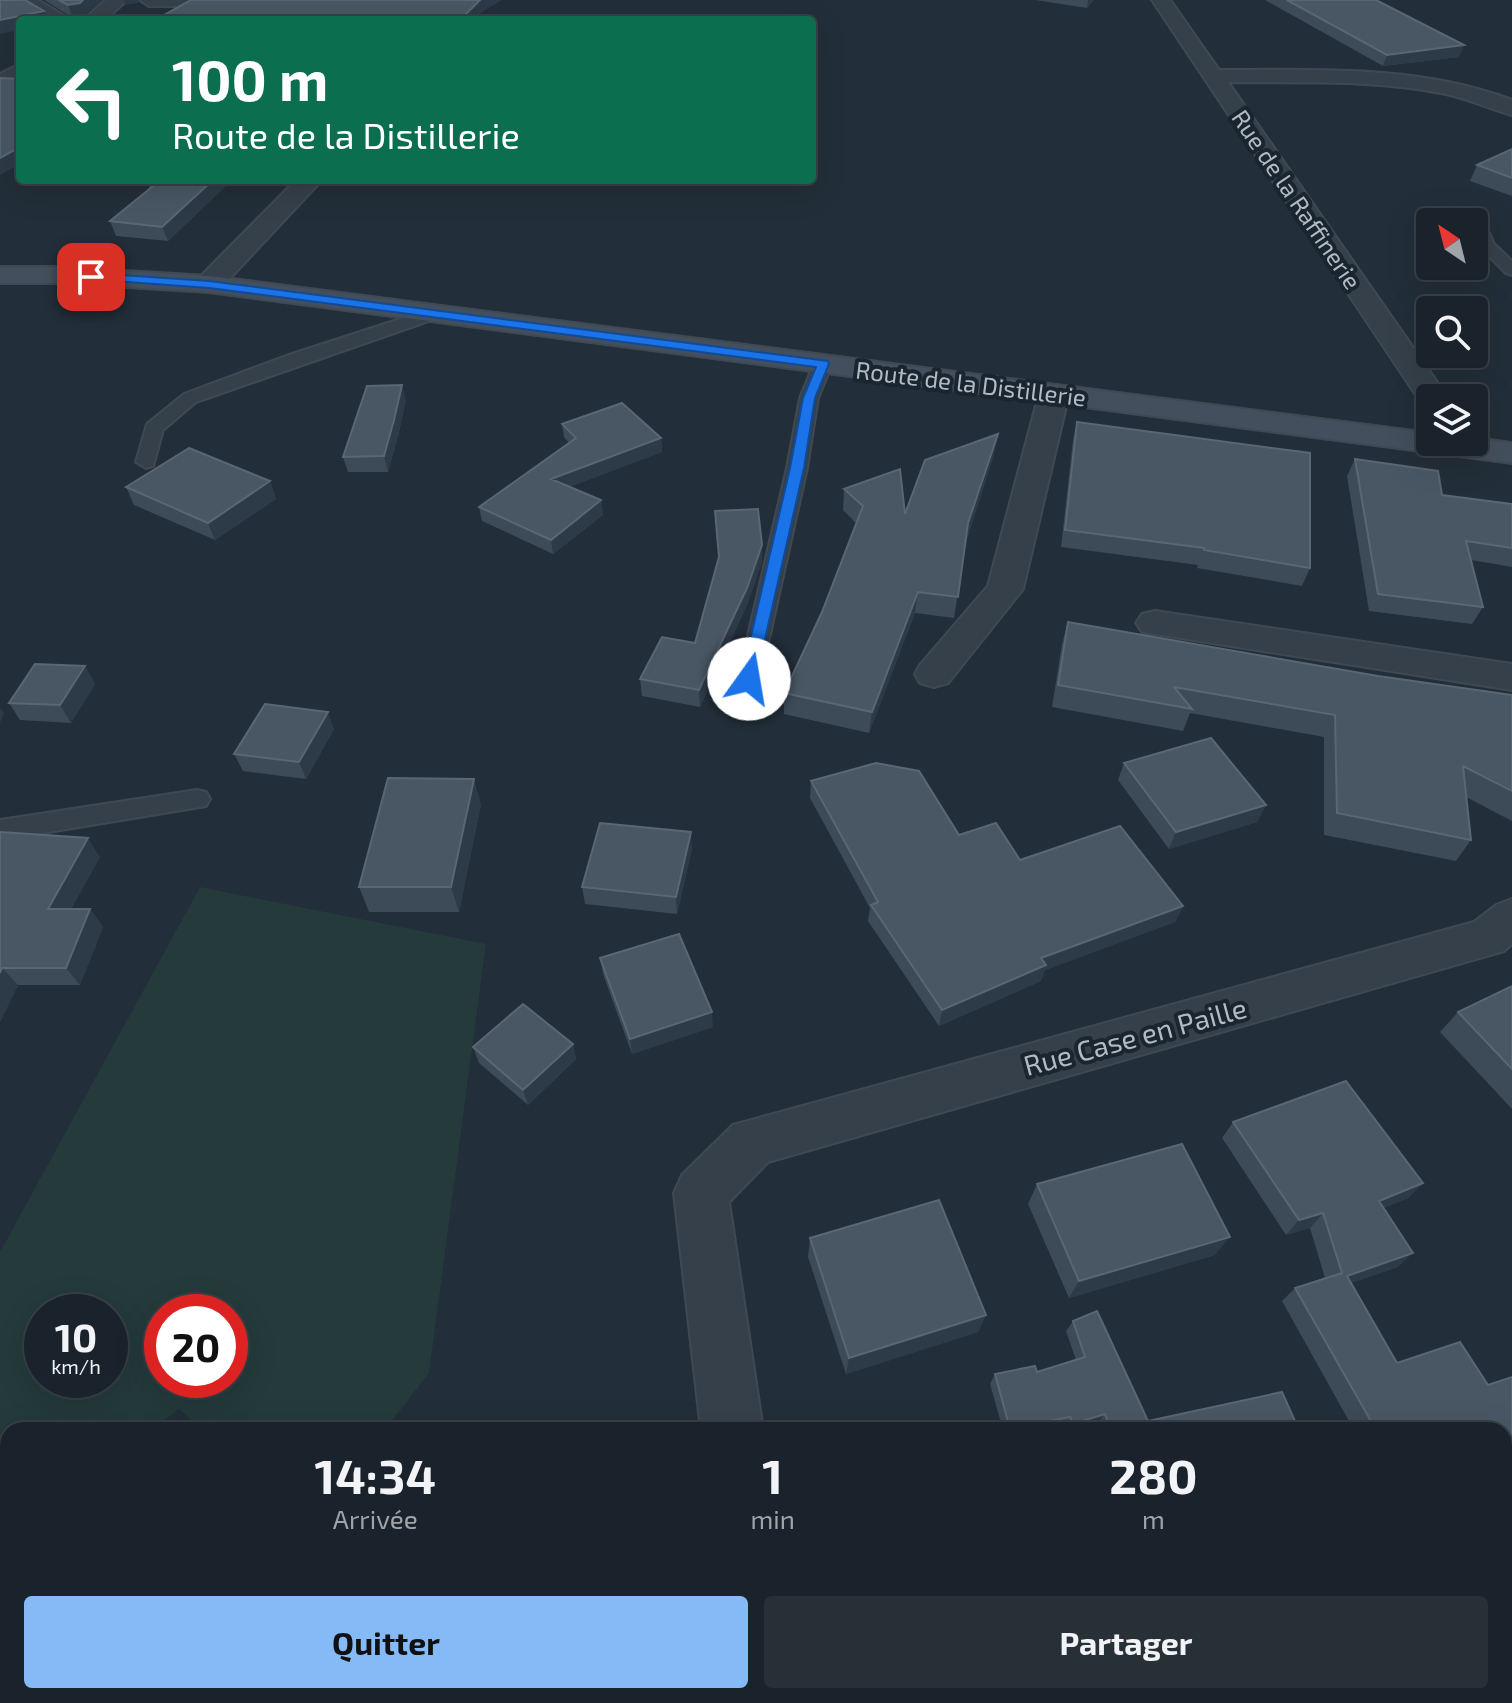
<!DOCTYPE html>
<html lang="fr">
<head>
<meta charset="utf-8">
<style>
	body { margin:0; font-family:"Exo 2",sans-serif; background:#272f37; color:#f1f3f6; height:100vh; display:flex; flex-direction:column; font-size:30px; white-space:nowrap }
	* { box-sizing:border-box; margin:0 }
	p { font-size:26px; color:#9fa4a9 }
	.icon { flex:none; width:44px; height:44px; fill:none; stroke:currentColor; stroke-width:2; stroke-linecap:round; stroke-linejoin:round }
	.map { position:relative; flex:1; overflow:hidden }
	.sheet { position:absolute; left:0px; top:1422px; width:1512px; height:282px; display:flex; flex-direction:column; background:#1a222b; border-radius:24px 24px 0 0; box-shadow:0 8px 32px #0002,0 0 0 2px #383f47 }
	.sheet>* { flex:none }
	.hud { position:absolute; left:16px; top:16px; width:800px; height:168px; border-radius:8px; box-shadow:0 8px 32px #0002,0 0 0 2px #383f47; background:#0b6e4f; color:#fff; overflow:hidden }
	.needle { width:52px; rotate:325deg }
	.controls { position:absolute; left:1416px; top:208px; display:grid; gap:16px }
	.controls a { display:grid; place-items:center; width:72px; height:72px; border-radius:8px; background:#1a222b; box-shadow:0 8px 32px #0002,0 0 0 2px #383f47; font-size:40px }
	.speed { position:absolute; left:24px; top:1294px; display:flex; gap:16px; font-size:40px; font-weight:700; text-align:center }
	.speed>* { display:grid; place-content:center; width:104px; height:104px; border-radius:50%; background:#1a222b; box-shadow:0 8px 32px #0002,0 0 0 2px #383f47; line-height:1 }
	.speed small { font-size:20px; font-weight:400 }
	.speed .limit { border:12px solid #d22; background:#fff; color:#111 }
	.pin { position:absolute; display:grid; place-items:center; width:68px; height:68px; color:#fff; margin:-34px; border-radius:16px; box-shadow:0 4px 12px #0006 }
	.me { position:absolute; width:88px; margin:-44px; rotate:13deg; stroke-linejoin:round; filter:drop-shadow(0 0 6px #0008) }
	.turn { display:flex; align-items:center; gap:28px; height:168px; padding:0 24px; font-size:36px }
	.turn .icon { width:104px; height:104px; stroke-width:2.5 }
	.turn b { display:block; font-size:56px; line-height:68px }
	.eta { display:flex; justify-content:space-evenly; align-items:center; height:136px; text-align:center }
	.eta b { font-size:48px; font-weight:700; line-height:56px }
	.action { display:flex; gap:16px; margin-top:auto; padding:16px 24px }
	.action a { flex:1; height:92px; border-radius:8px; background:#85baf6; color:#111; font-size:32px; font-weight:700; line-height:92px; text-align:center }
	.action a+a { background:#272f37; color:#f1f3f6 }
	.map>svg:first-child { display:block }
	.green { fill:#243a3b; fill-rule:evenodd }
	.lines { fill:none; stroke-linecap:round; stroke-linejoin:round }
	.lane-casing { stroke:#3f4953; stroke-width:4 }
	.street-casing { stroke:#3f4953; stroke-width:4 }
	.secondary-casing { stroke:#3f4953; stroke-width:4 }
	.lane { fill:#35404a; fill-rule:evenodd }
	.street { fill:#35404a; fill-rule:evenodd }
	.secondary { fill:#444f5d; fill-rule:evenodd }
	.wall { fill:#3d4a58 }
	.shaded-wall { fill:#2d3a47 }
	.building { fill:#495764; stroke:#596673; stroke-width:2 }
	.route { fill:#1a73e8; stroke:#114b97; stroke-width:2 }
	.labels { text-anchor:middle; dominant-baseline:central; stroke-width:8; stroke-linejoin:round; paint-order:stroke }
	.far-street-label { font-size:24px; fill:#b0bbc6; stroke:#1b252f }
	.street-label { font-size:28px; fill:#b0bbc6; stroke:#1b252f }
</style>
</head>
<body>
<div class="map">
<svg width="1512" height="1703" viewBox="0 0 1512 1703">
	<rect width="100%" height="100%" fill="#222e39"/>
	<!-- green -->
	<path class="green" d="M200 887 486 944 429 1373 385 1430H202L179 1409 152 1430H8V1543L0 1550V1252ZM42 1312H110V1380H42ZM162 1312H230V1380H162Z"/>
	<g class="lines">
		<defs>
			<path id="lane" d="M1480 222 1485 224 1494 244 1512 261V275L1506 273 1479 246 1474 225Z
				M434 308 440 309 442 313 440 317 196 402 163 430 153 466 146 468 136 462 147 424 184 394 286 356Z
				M823 359 832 364 818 398 807 468 760 679 757 685H741L738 679 787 468 800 398 814 364Z
				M197 790 206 792 210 799 206 806 0 840V820Z"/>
			<path id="street" d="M15 0H38L71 20H47Z
				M106 0H127L105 20H83Z
				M140 0H250L241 6H149Z
				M1152 0H1170L1219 70C1317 70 1419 65 1512 100V115C1490 109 1469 99 1446 94 1375 79 1300 83 1228 82L1448 398H1430V406L1422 404Z
				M20 64V79L0 89V74Z
				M296 180H322L219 290H199L195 284 199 278Z
				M1054 385 1065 388 1069 394 1023 589 948 683 934 687 920 683 915 674 920 665 988 586 1039 394 1043 388Z
				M1155 611 1512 664V690L1142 632 1136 623 1142 614Z
				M1512 899V944L1504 951 768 1162 729 1202 763 1430H701L674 1193 682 1175 733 1125 1474 922 1496 905Z
				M732 1696H800L801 1703H731Z"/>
			<path id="secondary" d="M0 267H61L209 276 1430 433V442H1474V438L1512 443V463L209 292 61 283H0Z"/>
		</defs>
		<!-- lane casing -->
		<use href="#lane" class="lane-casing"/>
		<!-- street casing -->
		<use href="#street" class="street-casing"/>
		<!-- secondary casing -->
		<use href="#secondary" class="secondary-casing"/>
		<!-- lane -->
		<use href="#lane" class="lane"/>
		<!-- street -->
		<use href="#street" class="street"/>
		<!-- secondary -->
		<use href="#secondary" class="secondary"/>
	</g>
	<!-- wall -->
	<path class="wall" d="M44 0H102L84 15 73 18Z
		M1035 0H1094L1087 8Z
		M1265 0H1376L1464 45 1459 57 1383 66Z
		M1512 149V196L1470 181 1477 165Z
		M232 180 168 241 116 236 110 221 150 189 147 181Z
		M406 400 398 436 388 472H348L343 457Z
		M1077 422 1310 568 1302 586 1197 568 1198 565 1061 547 1073 440Z
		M562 424 661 438 662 452 569 487 601 500 603 515 553 554 482 521 479 507 569 443 564 437Z
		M994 454 966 542 954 618 915 613 869 733 784 714V693L822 612 856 523 843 510 844 489 905 514Z
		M1355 459 1442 495 1512 504V567L1471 560 1483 607 1472 624 1369 611 1347 476Z
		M270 481 276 499 215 540 134 505 126 487Z
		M715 511 762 562 747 605 700 707 642 696 640 679 695 643 719 559Z
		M1068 622 1378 676 1512 695V821L1466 797 1471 840 1456 861 1324 835V737L1190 713 1183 731 1052 707 1062 644Z
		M85 666 95 684 71 723 20 720 9 703Z
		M334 729 306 779 243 771 234 754Z
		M1124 763 1266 805 1257 822 1169 849 1118 780Z
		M811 781 959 835 1020 860 1183 906 1175 922 1045 970 1041 981 939 1026 868 921 870 908 810 798Z
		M481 804 459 912H369L359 887Z
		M0 832 100 857 71 909H90L103 927 80 985H18L0 1022Z
		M692 849 677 914 585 904 582 887Z
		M600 958 713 1027 632 1054 603 974Z
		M1512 986V1109L1440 1032 1458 1012Z
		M573 1044 576 1059 528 1105 479 1063 473 1047Z
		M1233 1122 1423 1183 1408 1198 1383 1208 1398 1267 1351 1283 1397 1363 1504 1430H1354L1282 1301 1295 1288 1325 1278 1310 1228 1286 1235 1222 1138Z
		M1037 1184 1215 1255 1069 1298 1028 1204Z
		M810 1238 986 1315 978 1332 846 1374 808 1257Z
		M1073 1321 1148 1421 1299 1430H1100L1098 1423 1077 1430H1065L1063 1426 1043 1430H1003L990 1384 995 1374 1037 1372 1076 1360 1066 1331Z"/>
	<!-- shaded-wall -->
	<path class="shaded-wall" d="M83 0H102L84 15 73 18 68 5Z
		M124 0H139L138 3 125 5Z
		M480 0H502L482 12 474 20H460Z
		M1088 0H1094L1087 8Z
		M44 11 47 20H20V30L0 34V20Z
		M1464 45 1459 57 1383 66 1387 55Z
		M20 147V164L0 175V158Z
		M213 180H232L168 241 162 227Z
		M402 385 406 400 398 436 388 472 384 456Z
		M998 434 994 454 965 544 968 523Z
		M661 438 662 452 553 493 551 479Z
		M270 481 276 499 215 540 208 523Z
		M601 500 603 515 553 554 551 540Z
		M762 545V562L747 605 700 707 699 690Z
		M918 592 915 613 869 733 872 712Z
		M85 666 95 684 71 723 60 705Z
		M0 708 4 713 0 723Z
		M328 712 334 729 306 779 299 762Z
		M474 779 481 804 459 912 451 887Z
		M1266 805 1257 822 1169 849 1176 832Z
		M691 832 692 849 677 914 676 897Z
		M88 838 100 857 61 927 48 909Z
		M1183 906 1175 922 1045 970 1041 981 939 1026 942 1010 1041 958Z
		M90 909 103 927 80 985 66 968Z
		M2 968 18 985 0 1022V973Z
		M712 1012 713 1027 632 1054 630 1039Z
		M573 1044 576 1059 528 1105 523 1090Z
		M1423 1183 1408 1198 1364 1215 1379 1201Z
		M1323 1213 1310 1228 1286 1235 1299 1220Z
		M1230 1237 1215 1255 1069 1298 1079 1281Z
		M1413 1253 1398 1267 1333 1289 1347 1276Z
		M986 1315 978 1332 846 1374 849 1358Z
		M1105 1414 1098 1423 1077 1430H1069L1073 1424Z
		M8 1675V1685L0 1684V1680Z
		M135 1696H156L147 1703H126Z"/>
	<!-- building -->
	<path class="building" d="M0 0H25L44 11 0 20Z
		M59 0H83L80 3 68 5Z
		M191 0H480L460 20H155Z
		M1287 0H1376L1464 45 1387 55Z
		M0 78 20 79V147L0 158Z
		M1512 149V178L1477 165Z
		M148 180H213L162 227 110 221 158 182 147 181Z
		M402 385 394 420 384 456 343 457 367 386Z
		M622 403 661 438 551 479 601 500 551 540 479 507 576 438 562 424Z
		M1077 422 1310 453V568L1204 550V548L1065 530Z
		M998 434 968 523 958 597 918 592 872 712 784 693 822 612 863 506 844 489 900 469 905 514 925 460Z
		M189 448 270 481 208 523 126 487Z
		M1355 459 1438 471 1442 495 1512 504V548L1466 541 1483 607 1378 594Z
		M758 509 762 545 747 588 699 690 640 679 662 637 695 643 719 557 715 511Z
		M1068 622 1378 676 1512 695V791L1463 766 1471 840 1337 813 1335 715 1174 687 1192 709 1058 685Z
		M35 664 85 666 60 705 9 703Z
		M265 704 328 712 299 762 234 754Z
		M1211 738 1266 805 1176 832 1124 763Z
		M876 763 919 771 959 835 996 823 1020 860 1120 826 1183 906 1041 958 1046 965 942 1010 871 905 878 902 811 781Z
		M388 778 474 779 451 887H359Z
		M600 823 691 832 676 897 582 887Z
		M0 832 88 838 48 909H90L66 968H2L0 973Z
		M679 934 712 1012 630 1039 600 958Z
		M1512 986V1069L1458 1012Z
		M523 1004 573 1044 523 1090 473 1047Z
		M1346 1081 1423 1183 1379 1201 1413 1253 1347 1276 1397 1363 1460 1342 1488 1385 1512 1377V1583L1504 1586V1430H1376L1295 1288 1342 1273 1323 1213 1299 1220 1233 1122Z
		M1182 1144 1230 1237 1079 1281 1037 1184Z
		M939 1200 986 1315 849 1358 810 1238Z
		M1097 1311 1148 1421 1282 1392 1299 1430H1111L1105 1414 1073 1424 1070 1417 1010 1429 995 1374 1035 1366 1037 1372 1085 1357 1073 1321Z
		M8 1602V1675L0 1680V1607Z
		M77 1696H135L126 1703H79Z
		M466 1696H626L627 1703H466Z"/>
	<!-- route -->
	<path class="route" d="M91 273 209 281 828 361 829 364 815 398 804 468 755 683 749 684 741 679 790 468 803 398 816 367 209 288 87 279 85 277Z"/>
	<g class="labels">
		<!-- far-street labels -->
		<g class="far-street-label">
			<text transform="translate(1297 199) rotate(56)">Rue de la Raffinerie</text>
			<text transform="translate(971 383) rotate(7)">Route de la Distillerie</text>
		</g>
		<!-- street labels -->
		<g class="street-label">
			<text transform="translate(1135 1036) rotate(-15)">Rue Case en Paille</text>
		</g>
	</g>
</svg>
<div class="controls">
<a><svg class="needle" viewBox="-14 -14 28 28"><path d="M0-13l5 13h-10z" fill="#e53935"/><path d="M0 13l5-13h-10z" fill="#9fa4a9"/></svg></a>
<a><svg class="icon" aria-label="search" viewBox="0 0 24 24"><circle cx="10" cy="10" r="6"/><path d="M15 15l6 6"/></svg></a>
<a><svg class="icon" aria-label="layers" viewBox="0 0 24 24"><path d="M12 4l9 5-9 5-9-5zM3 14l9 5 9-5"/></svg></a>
</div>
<div class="speed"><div>10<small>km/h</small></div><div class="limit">20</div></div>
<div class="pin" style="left:91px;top:277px;background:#d93025"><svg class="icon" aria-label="arrive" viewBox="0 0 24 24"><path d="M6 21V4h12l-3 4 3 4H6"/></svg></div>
<svg class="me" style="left:749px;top:679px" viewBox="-20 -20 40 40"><circle r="19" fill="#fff"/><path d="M0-13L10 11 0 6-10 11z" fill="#1a73e8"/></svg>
<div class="hud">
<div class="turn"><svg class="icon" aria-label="left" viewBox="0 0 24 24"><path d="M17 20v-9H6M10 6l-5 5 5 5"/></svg><div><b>100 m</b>Route de la Distillerie</div></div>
</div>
<section class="sheet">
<div class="eta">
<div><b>14:34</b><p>Arrivée</p></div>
<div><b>1</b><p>min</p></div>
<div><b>280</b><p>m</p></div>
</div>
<div class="action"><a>Quitter</a><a>Partager</a></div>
</section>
</div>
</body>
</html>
